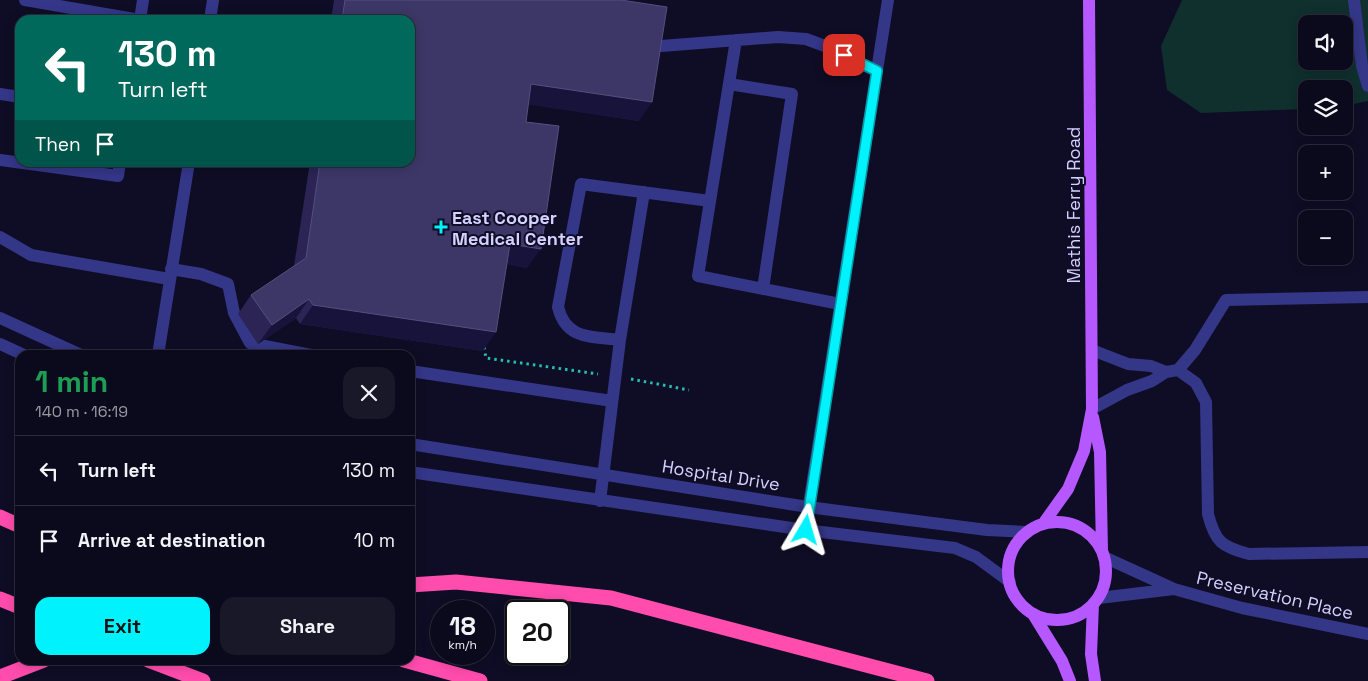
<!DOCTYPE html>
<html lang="en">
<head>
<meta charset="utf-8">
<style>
	body { margin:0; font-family:"Space Grotesk",sans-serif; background:#191829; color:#f1f3f6; height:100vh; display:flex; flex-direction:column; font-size:19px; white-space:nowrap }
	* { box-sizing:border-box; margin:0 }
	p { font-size:16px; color:#9a9aa3 }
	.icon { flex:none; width:28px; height:28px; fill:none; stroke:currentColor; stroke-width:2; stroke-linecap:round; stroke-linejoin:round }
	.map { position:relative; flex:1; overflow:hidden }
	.details { position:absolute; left:15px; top:350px; width:400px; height:315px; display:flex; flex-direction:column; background:#0b0a1c; border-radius:15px; box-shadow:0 2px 12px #0003,0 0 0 1px #2b2b3b }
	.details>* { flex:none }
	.hud { position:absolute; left:15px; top:15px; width:400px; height:152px; border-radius:15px; box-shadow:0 2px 12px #0003,0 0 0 1px #2b2b3b; background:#00695c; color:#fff; overflow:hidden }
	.fabs { position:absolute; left:1298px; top:15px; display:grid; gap:10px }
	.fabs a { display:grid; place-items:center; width:55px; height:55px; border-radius:10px; background:#0b0a1c; box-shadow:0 2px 12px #0003,0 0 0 1px #2b2b3b; font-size:25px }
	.speed { position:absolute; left:430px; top:600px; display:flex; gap:10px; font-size:25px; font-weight:700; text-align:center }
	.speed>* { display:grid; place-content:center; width:65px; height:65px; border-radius:50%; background:#0b0a1c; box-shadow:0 2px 12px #0003,0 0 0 1px #2b2b3b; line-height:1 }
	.speed small { font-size:12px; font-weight:400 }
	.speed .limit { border:2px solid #111; border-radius:8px; background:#fff; color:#111 }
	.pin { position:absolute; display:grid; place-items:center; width:42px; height:42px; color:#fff; margin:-21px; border-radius:10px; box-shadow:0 2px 8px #0006 }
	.me { position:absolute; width:55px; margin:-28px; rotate:7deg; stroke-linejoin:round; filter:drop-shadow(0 0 4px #0008) }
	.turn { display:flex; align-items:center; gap:18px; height:105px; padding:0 20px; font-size:22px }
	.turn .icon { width:65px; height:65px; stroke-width:2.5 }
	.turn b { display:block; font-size:35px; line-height:42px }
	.then { display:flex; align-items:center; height:48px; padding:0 20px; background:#0003; gap:10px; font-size:19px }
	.round { display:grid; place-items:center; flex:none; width:52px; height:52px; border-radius:15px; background:#191829 }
	.headline { display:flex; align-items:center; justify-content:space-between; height:85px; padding:0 20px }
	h1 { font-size:30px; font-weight:700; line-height:38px; color:#1e9e55 }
	.button { display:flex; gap:10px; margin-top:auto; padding:10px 20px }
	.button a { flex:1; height:58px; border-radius:15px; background:#00f3fc; color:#111; font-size:20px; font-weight:700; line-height:58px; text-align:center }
	.button a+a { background:#191829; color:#f1f3f6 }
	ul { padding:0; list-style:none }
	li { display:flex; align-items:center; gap:15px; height:70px; padding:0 20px; border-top:1px solid #2b2b3b }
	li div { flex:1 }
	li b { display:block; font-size:19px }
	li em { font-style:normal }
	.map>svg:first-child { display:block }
	.green { fill:#0f302d; fill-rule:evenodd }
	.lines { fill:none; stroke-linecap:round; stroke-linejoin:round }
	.path { stroke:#25bfac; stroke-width:3; stroke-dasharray:2.5 4; stroke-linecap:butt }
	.minor { stroke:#343688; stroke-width:12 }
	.major { stroke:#b658ff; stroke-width:12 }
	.highway { stroke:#ff4cad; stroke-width:15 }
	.wall { fill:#2b2455 }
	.shaded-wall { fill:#18133a }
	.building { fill:#3d3767; stroke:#544f7f }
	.route-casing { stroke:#009ea4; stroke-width:12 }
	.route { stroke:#00f3fc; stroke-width:9 }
	.poi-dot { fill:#00f3fc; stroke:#0f0d25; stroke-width:2 }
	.labels { text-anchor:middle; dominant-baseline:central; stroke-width:4; stroke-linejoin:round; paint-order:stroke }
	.street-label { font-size:18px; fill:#d3d1ff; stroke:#0f0d25 }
	.poi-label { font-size:18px; font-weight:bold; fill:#d3d1ff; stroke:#0f0d25; text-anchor:start }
</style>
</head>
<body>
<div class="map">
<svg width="1368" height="681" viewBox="0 0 1368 681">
	<rect width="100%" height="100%" fill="#0f0d25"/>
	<!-- green -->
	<path class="green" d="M1182 0H1368V101L1344 106V89H1306V109L1201 113 1167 90 1161 46ZM1306 24H1344V61H1306Z"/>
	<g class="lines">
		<!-- path -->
		<path class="path" d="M484 347 486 358 598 374
			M631 379 689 390"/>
		<!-- minor -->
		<path class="minor" d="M25 0 140 20
			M1354 0 1362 66 1368 86
			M140 20 143 0
			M210 20 213 0
			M736 40 698 276 840 304
			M661 46 778 37 806 39 833 49 854 61 877 71
			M729 84 792 94 763 289
			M0 94 20 97
			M0 160 118 176 120 162
			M0 237 31 255 169 279
			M171 269 201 274 228 284 234 313 250 343 311 355
			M0 318 81 355
			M620 340C591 336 566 340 558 307L581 184 710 201
			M0 344 24 355
			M1092 350 1128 364 1151 366 1166 372 1152 381 1127 390 1092 409
			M158 355 189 162
			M1178 370 1196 383 1206 402 1208 514C1215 542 1222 547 1249 554L1368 552
			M410 371 612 401
			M1166 372 1178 370 1195 350 1226 300 1368 297
			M410 444 808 507 987 530 1027 532
			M410 472 805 530 955 548 976 557 1010 582
			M600 501 620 340 644 192
			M805 530 888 0
			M1174 589 1242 608 1368 634
			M1099 598 1174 589 1104 557"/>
		<!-- major -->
		<path class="major" d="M1093 417 1100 452 1102 550
			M1008 571a49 49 0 1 1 98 0a49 49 0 1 1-98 0Z
			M1043 524 1068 489 1084 451 1092 409 1089 0
			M1093 604 1091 654 1095 681
			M1033 614 1062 661 1070 681"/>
		<!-- highway -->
		<path class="highway" d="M0 517 20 526
			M410 585 456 582 611 598 927 681
			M0 599 20 607
			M148 660 203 681
			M404 660 480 681
			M0 677 44 660"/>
	</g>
	<!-- wall -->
	<path class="wall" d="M334 0H621L639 121 528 104 526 122 527 268 507 264 483 351 300 324 296 318 258 344 238 314 251 295 294 266 310 162H410V20H331Z"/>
	<!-- shaded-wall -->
	<path class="shaded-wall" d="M531 84 652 102 639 121 518 103Z
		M510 244 541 249 527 268 496 263Z
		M309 299 296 318 258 344 272 325Z
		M313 305 496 332 483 351 300 324Z"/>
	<!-- building -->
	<path class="building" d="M345 0H621L667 7 652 102 531 84 526 122 559 126 541 249 510 244 496 332 313 305 309 299 272 325 251 295 306 258 320 162H410V20H342Z"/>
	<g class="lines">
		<defs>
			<path id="route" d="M806 530 877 71 844 55"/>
		</defs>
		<!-- route casing -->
		<use href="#route" class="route-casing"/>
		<!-- route -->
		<use href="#route" class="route"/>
	</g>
	<!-- markers -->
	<path class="poi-dot" d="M438.5 219.5h5v5h5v5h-5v5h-5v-5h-5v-5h5z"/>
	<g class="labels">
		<!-- street labels -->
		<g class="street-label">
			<text transform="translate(1073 205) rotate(-90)">Mathis Ferry Road</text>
			<text transform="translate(721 475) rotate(9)">Hospital Drive</text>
			<text transform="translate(1275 595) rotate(13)">Preservation Place</text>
		</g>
		<!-- poi labels -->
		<g class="poi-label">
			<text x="452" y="217">East Cooper<tspan x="452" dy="21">Medical Center</tspan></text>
		</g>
	</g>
</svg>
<div class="fabs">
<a><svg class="icon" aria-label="sound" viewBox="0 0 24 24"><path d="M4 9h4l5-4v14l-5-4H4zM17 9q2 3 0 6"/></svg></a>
<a><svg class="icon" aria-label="layers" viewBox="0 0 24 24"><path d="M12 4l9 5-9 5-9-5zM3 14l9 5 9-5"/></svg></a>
<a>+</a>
<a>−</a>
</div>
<div class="speed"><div>18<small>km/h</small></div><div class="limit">20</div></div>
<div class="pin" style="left:844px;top:55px;background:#d93025"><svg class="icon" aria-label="arrive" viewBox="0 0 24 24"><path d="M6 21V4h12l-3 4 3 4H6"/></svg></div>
<svg class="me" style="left:806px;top:530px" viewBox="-20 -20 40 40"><path d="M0-17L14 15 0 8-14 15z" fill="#00f3fc" stroke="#fff" stroke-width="4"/></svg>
<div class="hud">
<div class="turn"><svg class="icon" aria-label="left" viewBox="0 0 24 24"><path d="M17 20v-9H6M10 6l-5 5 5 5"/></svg><div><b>130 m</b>Turn left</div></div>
<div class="then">Then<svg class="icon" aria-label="arrive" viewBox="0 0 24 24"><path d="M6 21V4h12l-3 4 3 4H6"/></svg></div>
</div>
<section class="details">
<div class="headline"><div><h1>1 min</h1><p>140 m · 16:19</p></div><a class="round"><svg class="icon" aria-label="close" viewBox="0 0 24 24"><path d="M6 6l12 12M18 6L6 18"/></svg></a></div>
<ul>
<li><svg class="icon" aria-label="left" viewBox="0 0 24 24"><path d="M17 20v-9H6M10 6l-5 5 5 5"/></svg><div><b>Turn left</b></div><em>130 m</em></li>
<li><svg class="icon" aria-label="arrive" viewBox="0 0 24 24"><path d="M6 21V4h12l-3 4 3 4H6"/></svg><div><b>Arrive at destination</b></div><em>10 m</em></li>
</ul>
<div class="button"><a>Exit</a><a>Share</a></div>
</section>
</div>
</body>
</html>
